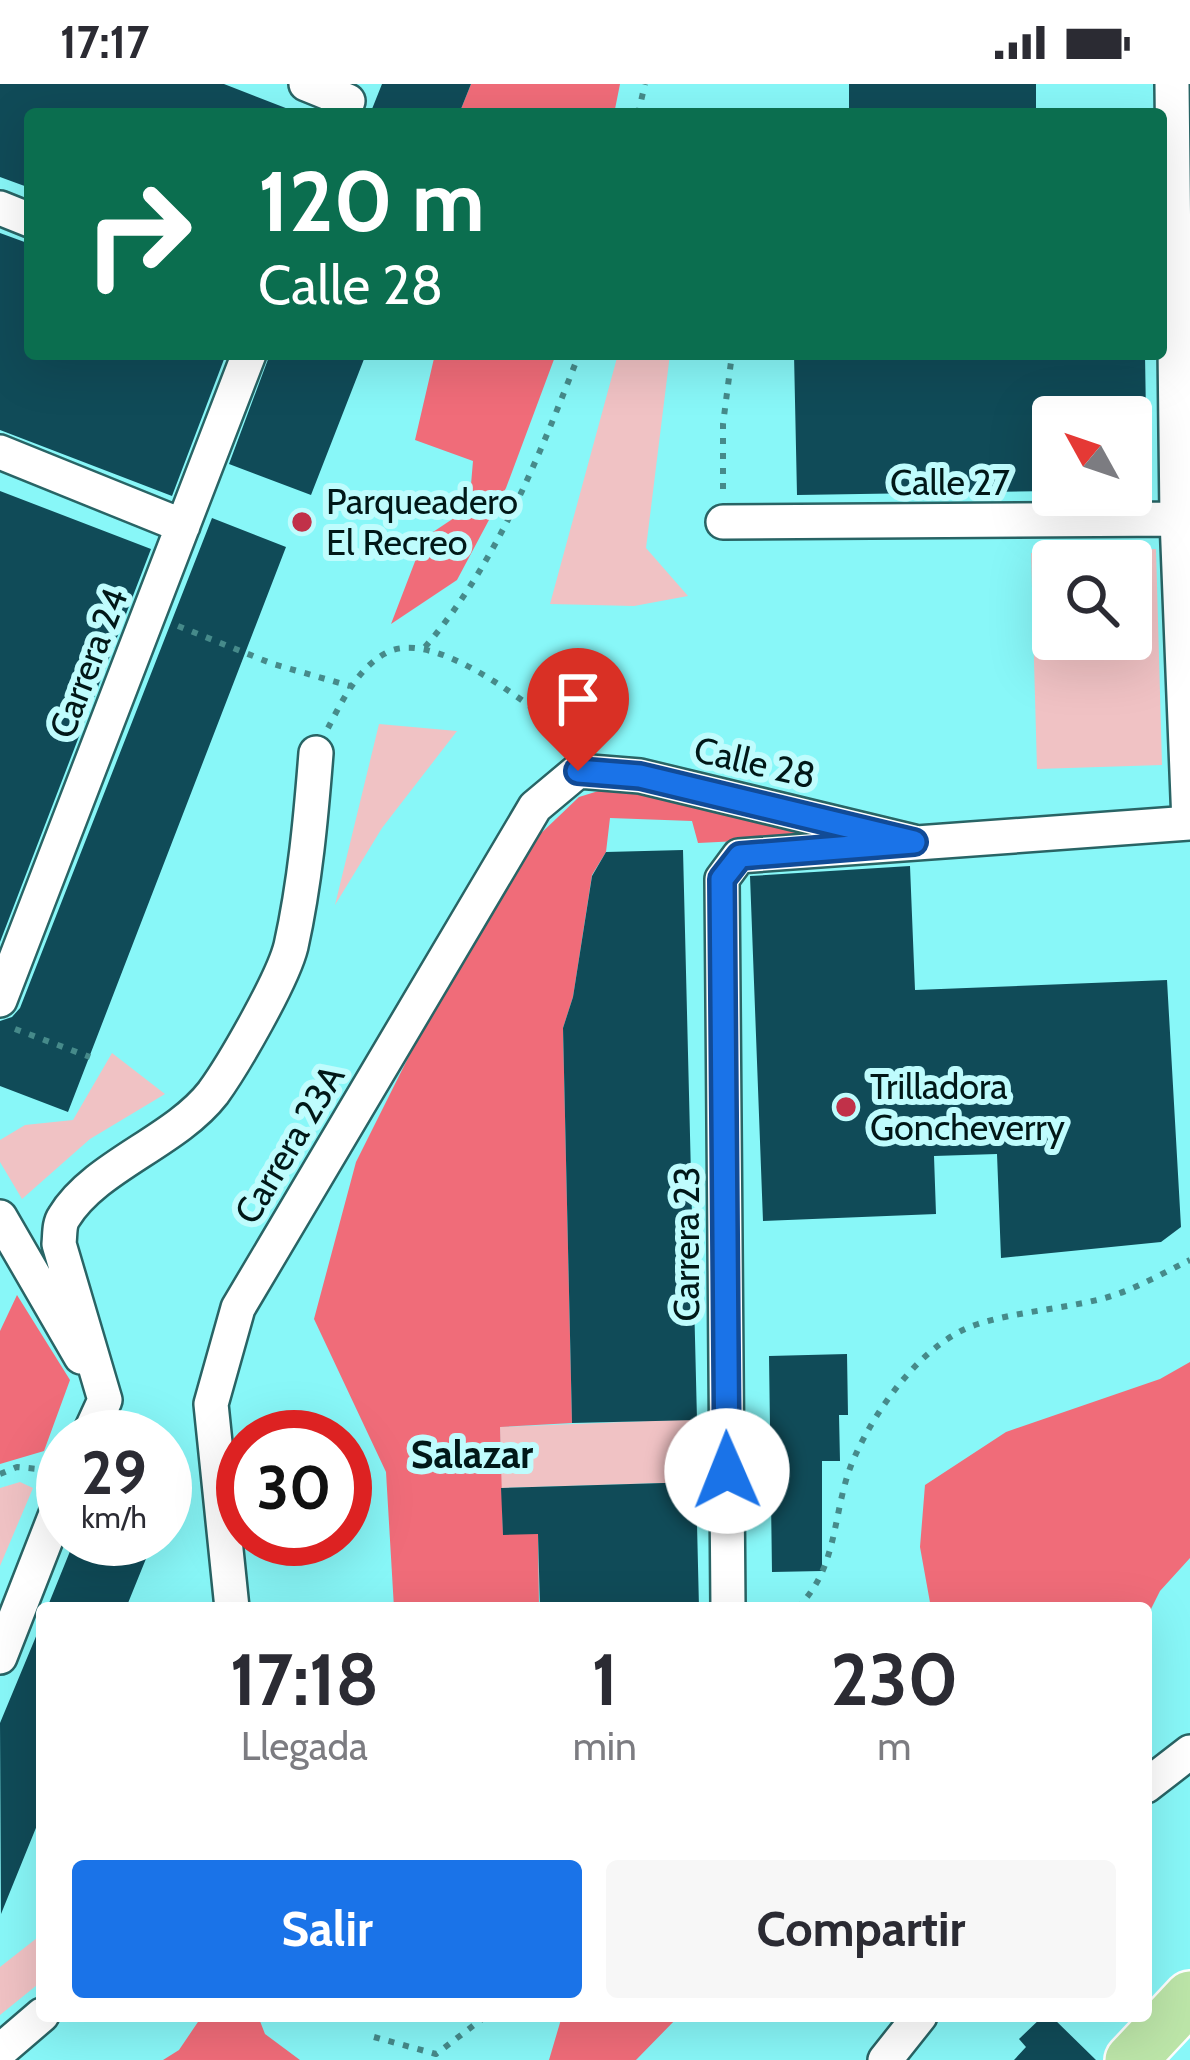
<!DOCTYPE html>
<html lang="es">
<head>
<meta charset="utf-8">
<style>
	body { margin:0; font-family:Cabin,sans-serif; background:#f7f7f7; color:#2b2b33; height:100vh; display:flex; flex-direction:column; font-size:45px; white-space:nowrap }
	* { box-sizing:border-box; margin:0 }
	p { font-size:39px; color:#7c7c81 }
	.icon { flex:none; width:66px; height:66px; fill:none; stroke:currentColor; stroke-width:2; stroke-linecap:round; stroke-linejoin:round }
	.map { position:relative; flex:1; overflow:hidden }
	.panel { position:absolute; left:36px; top:1518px; width:1116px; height:420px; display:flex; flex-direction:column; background:#fff; border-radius:12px; box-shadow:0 12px 48px #0002 }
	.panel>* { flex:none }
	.guide { position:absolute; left:24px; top:24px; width:1143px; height:252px; border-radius:12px; box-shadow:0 12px 48px #0002; background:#0b6e4f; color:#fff; overflow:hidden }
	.needle { width:78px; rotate:310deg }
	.fabs { position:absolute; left:1032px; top:312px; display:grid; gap:24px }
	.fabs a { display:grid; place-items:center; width:120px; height:120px; border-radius:12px; background:#fff; box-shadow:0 12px 48px #0002; font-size:60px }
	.speed { position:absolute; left:36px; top:1326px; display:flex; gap:24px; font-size:60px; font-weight:700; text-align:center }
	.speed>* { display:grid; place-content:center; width:156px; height:156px; border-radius:50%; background:#fff; box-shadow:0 12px 48px #0002; line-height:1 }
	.speed small { font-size:30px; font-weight:400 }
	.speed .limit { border:18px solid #d22; background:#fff; color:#111 }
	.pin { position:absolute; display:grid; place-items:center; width:102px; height:102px; color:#fff; margin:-123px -51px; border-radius:50% 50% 50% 0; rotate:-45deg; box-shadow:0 0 12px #0007 }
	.pin .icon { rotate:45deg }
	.me { position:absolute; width:132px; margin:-66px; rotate:359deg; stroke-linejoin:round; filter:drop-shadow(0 0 9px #0008) }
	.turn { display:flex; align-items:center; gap:42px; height:252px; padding:0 36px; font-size:54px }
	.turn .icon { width:156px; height:156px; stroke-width:2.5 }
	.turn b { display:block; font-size:84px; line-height:102px }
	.eta { display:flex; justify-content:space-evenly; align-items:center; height:204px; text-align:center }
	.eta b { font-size:72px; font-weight:700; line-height:84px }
	.primary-button { display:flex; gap:24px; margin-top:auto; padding:24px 36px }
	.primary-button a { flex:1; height:138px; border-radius:12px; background:#1a73e8; color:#fff; font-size:48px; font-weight:700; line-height:138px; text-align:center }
	.primary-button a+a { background:#f7f7f7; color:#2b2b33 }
	.status { display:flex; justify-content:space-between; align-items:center; height:84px; padding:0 60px; background:#fff; direction:ltr }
	.status svg { height:33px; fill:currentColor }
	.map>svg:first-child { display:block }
	.green { fill:#f0c2c4; fill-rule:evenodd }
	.forest { fill:#f06c79 }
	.building { fill:#104b58 }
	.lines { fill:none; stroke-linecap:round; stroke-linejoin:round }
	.minor-casing { stroke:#296465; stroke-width:38 }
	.primary-casing { stroke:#fff; stroke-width:56 }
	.path { stroke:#468a8a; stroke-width:6; stroke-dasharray:6 9; stroke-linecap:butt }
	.minor { stroke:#fff; stroke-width:33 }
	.primary { stroke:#bce5a8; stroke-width:51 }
	.route-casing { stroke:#114b97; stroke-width:30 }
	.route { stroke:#1a73e8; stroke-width:21 }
	.poi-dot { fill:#c13149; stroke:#bffcfd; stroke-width:4.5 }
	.labels { text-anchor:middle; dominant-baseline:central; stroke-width:12; stroke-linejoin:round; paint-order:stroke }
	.street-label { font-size:36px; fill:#011818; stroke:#bffcfd }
	.poi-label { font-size:36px; fill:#011818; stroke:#bffcfd; text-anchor:start }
	.neighbourhood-label { font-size:39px; font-weight:bold; fill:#011818; stroke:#bffcfd }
</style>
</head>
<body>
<div class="status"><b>17:17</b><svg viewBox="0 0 49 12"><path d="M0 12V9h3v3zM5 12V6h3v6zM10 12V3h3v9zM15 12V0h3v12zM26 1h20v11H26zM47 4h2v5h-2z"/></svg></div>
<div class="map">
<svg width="1190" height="1976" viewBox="0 0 1190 1976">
	<rect width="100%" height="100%" fill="#88f7f8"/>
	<!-- green -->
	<path class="green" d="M618 270H670L646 464 688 512 634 522 550 520Z
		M1156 465 1162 681 1037 685 1031 469ZM1131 477V555H1053V477Z
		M379 640 457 647 382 744 335 821Z
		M112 969 165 1010 90 1055 22 1115 0 1078V1056L25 1041 73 1036Z
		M697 1335 696 1398 501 1404 500 1343Z
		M20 1398 33 1404 0 1482V1404Z
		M42 1850V1897L0 1931V1883Z"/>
	<!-- forest -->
	<path class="forest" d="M471 0H620L614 30H459Z
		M435 270H556L506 404 457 496 391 540 424 454 469 424 473 377 415 356Z
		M621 700 721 730 820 748V753L698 759 692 737 610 734 606 768 592 791 573 913 563 944 572 1339 500 1343 503 1450H538L539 1524H394L386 1388 314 1235 356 1078 440 910 536 754 579 713Z
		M17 1211 70 1296 44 1367 0 1380V1247Z
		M1190 1278V1474L1160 1507 1146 1535V1524H931L920 1463 925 1401 1006 1348 1160 1295Z
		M202 1932H258L265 1950 300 1976H163L179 1966Z
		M562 1932H679L636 1976H549Z"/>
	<!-- building -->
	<path class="building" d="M0 0H224L296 28 30 30V104L0 93Z
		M382 0H471L459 30H370Z
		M849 0H1036V30H849Z
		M0 149 30 160V270H226L172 412 0 346Z
		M270 270H366L311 411 229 380Z
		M794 270H1145L1146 333H1053V407L797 411Z
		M0 407 151 465 0 858Z
		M212 434 286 463 68 1028 0 1002V937L12 933 20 924Z
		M683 766 697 1336 572 1339 563 944 573 913 592 792 606 768Z
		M910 782 915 906 1167 896 1181 1143 1161 1158 1001 1174 997 1070 934 1072 936 1130 763 1137 750 792Z
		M847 1270 848 1331H839L840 1377H822V1487L772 1488 769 1272Z
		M696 1398 699 1524H540L538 1450 503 1451 501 1404Z
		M75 1455H154L126 1524H47Z
		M42 1538V1729L1 1830 0 1639Z
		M1043 1932H1051L1096 1976H1014L1026 1963 1019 1955Z"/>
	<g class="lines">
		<defs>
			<path id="minor" d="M306 0 348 17
				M1172 0 1177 435 1189 739
				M0 124 30 136
				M0 368 183 442
				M723 438 1177 435
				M0 916 249 270
				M0 1133 81 1273
				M88 1353 105 1316 59 1160C60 1151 59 1140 64 1133 95 1082 175 1058 213 1009 234 980 283 895 291 862 305 799 311 733 316 669
				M232 1524 211 1320 238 1224 535 723 578 687 640 692 914 758
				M728 1524 722 795 739 772 1190 739
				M0 1573 63 1412
				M1146 1702 1190 1668
				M0 1967 42 1931
				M885 1976 920 1932"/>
			<path id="primary" d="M1131 1976 1190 1913"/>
		</defs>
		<!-- minor casing -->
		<use href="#minor" class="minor-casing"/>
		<!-- primary casing -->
		<use href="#primary" class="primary-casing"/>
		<!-- path -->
		<path class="path" d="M638 30 645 0
			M723 405V340L732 270
			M178 542 273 580 350 602
			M425 563C496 481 540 371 579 270
			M328 644C342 617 357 586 384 570 433 540 535 626 573 655
			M15 945 90 973
			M0 1390 17 1383 49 1386
			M797 1524C841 1482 831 1424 855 1372 877 1323 924 1257 978 1240 1019 1227 1064 1225 1105 1214 1134 1206 1163 1189 1190 1176
			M374 1953 436 1970 486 1932"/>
		<!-- minor -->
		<use href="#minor" class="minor"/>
		<!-- primary -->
		<use href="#primary" class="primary"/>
	</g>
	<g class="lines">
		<defs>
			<path id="route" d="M578 687 640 692 914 758 740 772 722 795 727 1387"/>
		</defs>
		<!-- route casing -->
		<use href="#route" class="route-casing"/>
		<!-- route -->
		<use href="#route" class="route"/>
	</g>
	<!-- markers -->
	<g class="poi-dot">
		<circle cx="302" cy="438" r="12"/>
		<circle cx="846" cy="1023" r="12"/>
	</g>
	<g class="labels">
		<!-- street labels -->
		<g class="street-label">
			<text x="950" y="398">Calle 27</text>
			<text transform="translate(88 579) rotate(-69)">Carrera 24</text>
			<text transform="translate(755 678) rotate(13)">Calle 28</text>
			<text transform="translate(289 1060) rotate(-59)">Carrera 23A</text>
			<text transform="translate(686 1160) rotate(-90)">Carrera 23</text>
		</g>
		<!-- poi labels -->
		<g class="poi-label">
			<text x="326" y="417">Parqueadero<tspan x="326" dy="41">El Recreo</tspan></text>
			<text x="870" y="1002">Trilladora<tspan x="870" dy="41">Goncheverry</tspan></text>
		</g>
		<!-- neighbourhood labels -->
		<g class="neighbourhood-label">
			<text x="472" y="1370">Salazar</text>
		</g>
	</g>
</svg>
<div class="fabs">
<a><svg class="needle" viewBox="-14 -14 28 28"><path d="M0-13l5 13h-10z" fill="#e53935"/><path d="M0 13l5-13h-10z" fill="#7c7c81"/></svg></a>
<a><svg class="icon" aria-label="search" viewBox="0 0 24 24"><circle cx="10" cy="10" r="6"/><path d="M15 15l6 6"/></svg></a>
</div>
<div class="speed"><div>29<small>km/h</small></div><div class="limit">30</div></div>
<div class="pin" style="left:578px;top:687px;background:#d93025"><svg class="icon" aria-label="arrive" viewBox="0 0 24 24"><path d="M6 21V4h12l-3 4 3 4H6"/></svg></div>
<svg class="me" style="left:727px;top:1387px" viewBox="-20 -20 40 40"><circle r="19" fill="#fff"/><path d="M0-13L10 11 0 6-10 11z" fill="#1a73e8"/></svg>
<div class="guide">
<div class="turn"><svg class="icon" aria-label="right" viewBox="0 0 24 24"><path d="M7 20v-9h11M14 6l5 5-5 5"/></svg><div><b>120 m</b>Calle 28</div></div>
</div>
<section class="panel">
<div class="eta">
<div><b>17:18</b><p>Llegada</p></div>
<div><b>1</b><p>min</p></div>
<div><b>230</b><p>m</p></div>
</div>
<div class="primary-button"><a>Salir</a><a>Compartir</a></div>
</section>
</div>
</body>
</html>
